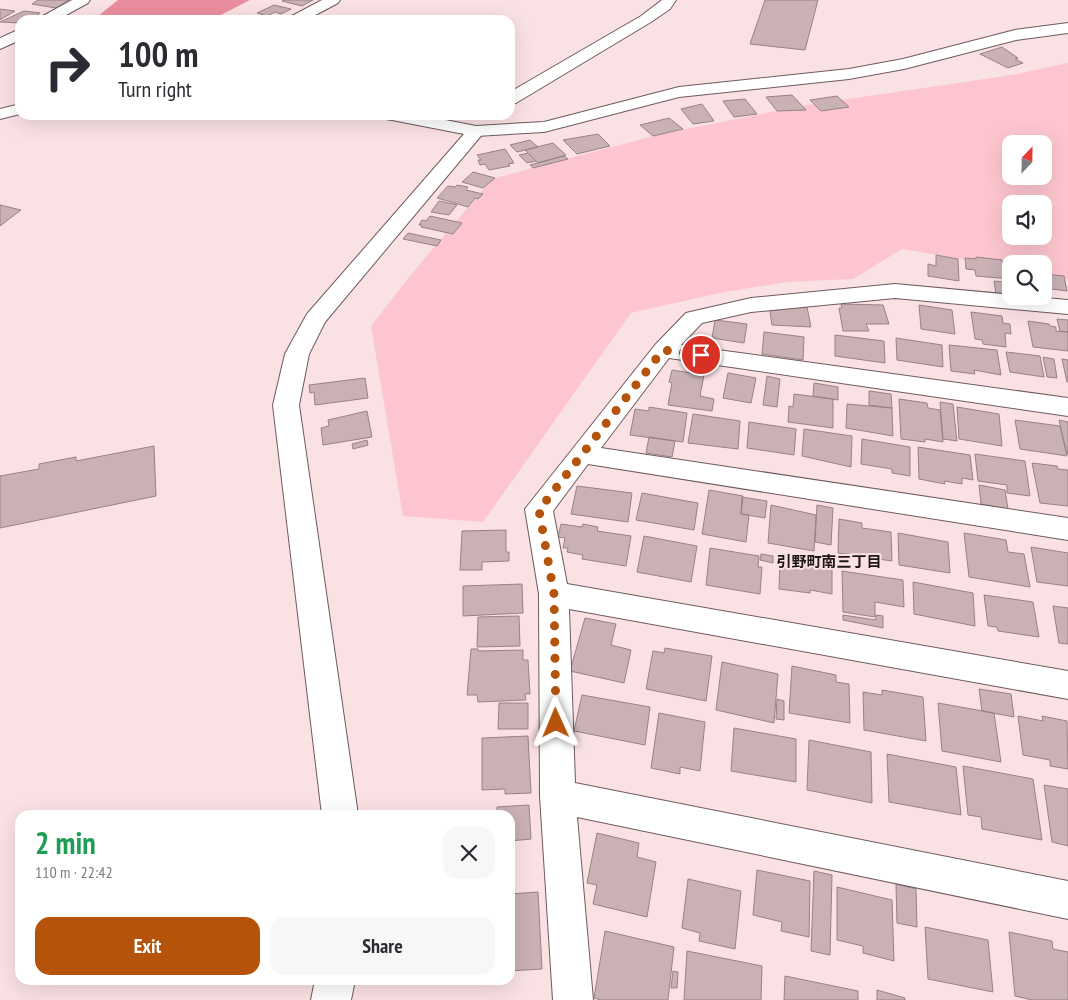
<!DOCTYPE html>
<html lang="en">
<head>
<meta charset="utf-8">
<style>
	body { margin:0; font-family:"PT Sans Narrow","Noto Sans JP",sans-serif; background:#f7f7f7; color:#2b2b33; height:100vh; display:flex; flex-direction:column; font-size:19px; white-space:nowrap }
	* { box-sizing:border-box; margin:0 }
	p { font-size:16px; color:#7c7c81 }
	.icon { flex:none; width:28px; height:28px; fill:none; stroke:currentColor; stroke-width:2; stroke-linecap:round; stroke-linejoin:round }
	.map { position:relative; flex:1; overflow:hidden }
	.panel { position:absolute; left:15px; top:810px; width:500px; height:175px; display:flex; flex-direction:column; background:#fff; border-radius:15px; box-shadow:0 5px 20px #0002 }
	.panel>* { flex:none }
	.banner { position:absolute; left:15px; top:15px; width:500px; height:105px; border-radius:15px; box-shadow:0 5px 20px #0002; background:#fff; color:#2b2b33; overflow:hidden }
	.needle { width:32px; rotate:22deg }
	.tools { position:absolute; left:1002px; top:135px; display:grid; gap:10px }
	.tools a { display:grid; place-items:center; width:50px; height:50px; border-radius:10px; background:#fff; box-shadow:0 5px 20px #0002; font-size:25px }
	.pin { position:absolute; display:grid; place-items:center; width:42px; height:42px; color:#fff; margin:-21px; border:2px solid #fff; border-radius:50%; box-shadow:0 1px 5px #0007 }
	.me { position:absolute; width:55px; margin:-28px; rotate:359deg; stroke-linejoin:round; filter:drop-shadow(0 0 4px #0008) }
	.turn { display:flex; align-items:center; gap:18px; height:105px; padding:0 20px; font-size:22px }
	.turn .icon { width:65px; height:65px; stroke-width:2.5 }
	.turn b { display:block; font-size:35px; line-height:42px }
	.round { display:grid; place-items:center; flex:none; width:52px; height:52px; border-radius:15px; background:#f7f7f7 }
	.headline { display:flex; align-items:center; justify-content:space-between; height:85px; padding:0 20px }
	h1 { font-size:30px; font-weight:700; line-height:38px; color:#1e9e55 }
	.cta { display:flex; gap:10px; margin-top:auto; padding:10px 20px }
	.cta a { flex:1; height:58px; border-radius:15px; background:#b45309; color:#fff; font-size:20px; font-weight:700; line-height:58px; text-align:center }
	.cta a+a { background:#f7f7f7; color:#2b2b33 }
	.map>svg:first-child { display:block }
	.green { fill:#fdc6ce; fill-rule:evenodd }
	.water { fill:#ea8e9f }
	.building { fill:#c9b1b4; stroke:#998285 }
	.lines { fill:none; stroke-linecap:round; stroke-linejoin:round }
	.street-casing { stroke:#6f5a5d; stroke-width:2 }
	.secondary-casing { stroke:#6f5a5d; stroke-width:2 }
	.street { fill:#fff; fill-rule:evenodd }
	.secondary { fill:#fff; fill-rule:evenodd }
	.route { stroke:#b45309; stroke-width:9; stroke-dasharray:0 16.2 }
	.labels { text-anchor:middle; dominant-baseline:central; stroke-width:4; stroke-linejoin:round; paint-order:stroke }
	.neighbourhood-label { font-size:15px; font-weight:bold; fill:#1e1617; stroke:#fae1e4 }
</style>
</head>
<body>
<div class="map">
<svg width="1068" height="1000" viewBox="0 0 1068 1000">
	<rect width="100%" height="100%" fill="#fae1e4"/>
	<!-- green -->
	<path class="green" d="M1068 63V280L1044 273V264H1011V268L902 249 853 279 787 282 724 292 631 313 483 522 403 516 371 326 409 277 492 179 661 134 801 106 1012 75ZM1011 144H1044V176H1011ZM1011 204H1044V236H1011Z"/>
	<!-- water -->
	<path class="water" d="M118 0H250L211 20H93Z"/>
	<!-- building -->
	<path class="building" d="M38 0H69L56 8 32 4Z
		M284 0H313L302 6 282 1Z
		M765 0H818L805 50 750 44Z
		M274 5 291 9 281 14 275 12 267 16 257 13Z
		M0 9 15 11 0 20Z
		M24 11 40 13 37 15 46 17 44 20H20V23L0 22Z
		M1002 47 1018 58 1015 59 1023 63 1008 68 980 54Z
		M792 95 806 110 777 111 766 97Z
		M837 96 849 107 821 111 810 100Z
		M745 99 757 114 734 117 723 101Z
		M702 104 714 121 693 124 681 109Z
		M669 118 683 129 653 136 640 125Z
		M598 134 610 146 577 154 563 140Z
		M530 140 538 147 517 152 510 145Z
		M553 143 566 155 538 163 525 150Z
		M505 149 514 163 508 164 510 166 489 170 485 164 480 165 478 160H481L477 155Z
		M528 153 536 161 527 163 519 155Z
		M564 156 568 159 533 168 530 165Z
		M473 172 495 178 483 188 462 182Z
		M457 185 468 187 466 190 483 194 478 199 475 198 468 207 437 198 448 186 455 187Z
		M439 201 457 205 449 215 431 212Z
		M0 205 21 210 0 226Z
		M430 216 462 223 453 234 421 227 422 225H419L422 220 426 221Z
		M408 233 441 240 437 246 403 239Z
		M936 255 958 259 959 281 928 276V264L936 266Z
		M976 257 1002 260V262L1009 263 1011 279 976 276 975 270 966 269 965 258 976 259Z
		M1044 274 1064 276 1067 291 1044 288Z
		M994 281 1011 283V296L996 294Z
		M841 304 883 305 889 324H866L869 331H843L839 308H842Z
		M919 305 952 310 955 334 921 329Z
		M769 306 807 307 811 327 772 325Z
		M971 312 1002 316 1003 323 1010 324 1011 334 1005 333 1006 347 983 344 982 340 975 339Z
		M1057 319 1068 320V332L1060 331Z
		M715 320 747 324 744 343 712 338Z
		M1028 321 1049 324 1050 326 1056 327V331L1068 332V351L1033 347Z
		M764 332 804 337 803 360 762 354Z
		M835 335 884 341 885 363 835 356Z
		M896 338 942 345 943 367 897 360Z
		M949 345 997 350 1001 375 974 370 975 374 951 371Z
		M1006 352 1040 356 1044 377 1010 372Z
		M1043 357 1054 359 1057 378 1047 377Z
		M1062 359 1068 360V382H1067Z
		M672 370 704 375 700 396 714 399 712 411 668 405 672 383 669 382Z
		M728 373 756 378 751 403 723 398Z
		M767 376 780 379 777 407 763 405Z
		M365 378 368 398 315 405 314 392 310 393 309 385Z
		M814 383 838 387V400L813 396Z
		M869 391 891 394 892 408 869 405Z
		M794 394 833 399V428L788 422 789 406 793 407Z
		M899 399 927 403 928 408 940 410 943 442 925 439V442L901 439Z
		M940 402 953 404 957 441 943 439Z
		M847 404 892 408 893 436 846 428Z
		M649 407 687 413 683 442 630 435 635 409 649 411Z
		M957 407 999 414 1002 446 959 439Z
		M367 411 372 437 323 445 321 428 329 426 328 420Z
		M693 414 740 421 738 449 688 443Z
		M1015 420 1060 426 1067 456 1020 449Z
		M1059 420 1068 422V454H1067Z
		M749 422 796 429 794 455 747 448Z
		M804 429 852 436 851 467 802 456Z
		M649 437 675 441 672 457 646 453Z
		M862 439 910 447V476L892 473V469L861 464Z
		M367 440 368 445 353 449 352 444Z
		M154 446 156 496 0 528V476L39 469V464L76 457V461Z
		M918 447 970 455 973 480 962 478V484L944 481 945 484 919 479Z
		M975 454 1025 461 1030 496 1007 493V485L978 481Z
		M1032 463 1057 466 1058 469 1068 470V506L1040 503Z
		M979 485 1005 490 1008 509 981 504Z
		M577 486 632 493 628 522 571 514Z
		M709 490 743 496 741 514 749 515 746 542 702 534Z
		M642 493 698 503 694 530 636 520Z
		M742 497 767 501 765 518 741 514Z
		M771 505 816 515 814 551 768 543Z
		M817 505 833 508 831 545 815 542Z
		M839 519 862 523V528L891 532 892 561 838 553Z
		M561 524 582 527 583 524 598 527 597 531 631 536 626 566 582 559 583 555 567 552 568 548H563L565 538 558 537Z
		M506 530V552H509V561L482 562V570H460L462 531Z
		M898 533 948 542 950 573 899 565Z
		M964 533 1006 540 1008 552 1024 554 1030 587 969 577Z
		M644 536 697 546 691 582 637 572Z
		M1031 547 1068 553V586L1037 582Z
		M710 548 759 556 758 567H762L760 594 706 585Z
		M761 554 773 556V563L760 560Z
		M780 561 832 569V594L810 590V593L779 589Z
		M842 571 903 580 904 607 875 602V617L843 612Z
		M913 582 973 593 975 626 914 614Z
		M522 584 523 613 463 616V586Z
		M984 595 1033 602 1039 637 998 631 997 627 988 626Z
		M1053 606 1068 608V644L1059 643Z
		M843 615 876 620V615L883 616V628L843 620Z
		M519 616 520 646 477 647 478 617Z
		M585 618 616 624 611 645 631 650 624 683 570 671Z
		M665 648 712 656 706 701 646 689 653 651 664 653Z
		M471 649H478V651L523 650V660H528L530 694H525L526 700 478 702 477 695H467Z
		M722 662 778 674 774 723 716 710Z
		M792 666 836 675V682L849 684 850 723 789 713Z
		M979 689 1011 694 1014 717 982 711Z
		M882 690 923 697 926 741 864 730 863 692 882 695Z
		M582 695 650 707 645 745 574 731Z
		M777 699 784 701V720L776 719Z
		M499 703H528V729H498Z
		M938 703 994 713 1001 762 942 751Z
		M659 713 705 722 700 771 680 767V774L651 768Z
		M1018 716 1043 721 1042 716 1067 721 1068 769 1050 766V760L1023 755Z
		M734 728 796 739V782L731 771Z
		M528 736 531 793 505 794V789L482 790V738Z
		M809 740 871 752 872 803 807 790Z
		M887 754 956 767 961 815 889 802Z
		M963 766 1033 779 1042 840 982 829 981 817 968 815Z
		M1044 785 1068 789V846L1052 842Z
		M529 805 531 839 510 841V815H497V807Z
		M597 833 639 843 637 857 656 862 647 917 593 904 597 885 587 883Z
		M757 870 810 881 809 937 781 931 782 922 753 915Z
		M814 871 832 875 830 955 811 951Z
		M688 879 741 891 735 949 699 941 700 933 682 928Z
		M896 884 916 889 917 927 897 923Z
		M837 887 892 900 894 961 863 953V946L837 940Z
		M538 892 542 969 510 971V894Z
		M925 927 988 940 993 992 928 979Z
		M605 931 674 947 668 1000H601L594 998Z
		M1009 932 1052 941 1053 949 1068 952V1000H1032L1015 996Z
		M687 951 762 966 761 1000H684Z
		M673 971 678 972 677 988H671Z
		M785 976 858 991V1000H784Z
		M877 990 905 998V1000H877Z"/>
	<g class="lines">
		<defs>
			<path id="street" d="M72 0H90L88 3 57 20H38L41 17Z
				M322 0H340L338 3 306 20H287L290 17Z
				M662 0H676L670 9 651 22 516 103 510 104V92L641 16Z
				M20 29V40L0 49V38Z
				M20 104V114L0 119V109Z
				M383 115H420L476 126 482 127 485 131 325 322 309 354 299 405 358 815H322L273 405 285 354 307 314 464 134 392 120 386 119Z
				M895 284 1068 300V314L895 298 751 312 702 323 681 345 1068 398V416L669 358 601 448 1068 518V540L588 464 553 511 567 584 1068 671V699L569 609 575 783 1068 881V919L577 817 593 1000H553L540 796 539 594 525 509 655 345 686 313 751 298Z
				M315 980H355L351 1000H311Z"/>
			<path id="secondary" d="M1068 23V33L1016 40 904 69 849 79 679 97 544 132 476 136 470 135 467 131 470 127 476 126 544 122 679 87 849 69 903 59 1015 30Z"/>
		</defs>
		<!-- street casing -->
		<use href="#street" class="street-casing"/>
		<!-- secondary casing -->
		<use href="#secondary" class="secondary-casing"/>
		<!-- street -->
		<use href="#street" class="street"/>
		<!-- secondary -->
		<use href="#secondary" class="secondary"/>
	</g>
	<g class="lines">
		<!-- route -->
		<path class="route" d="M556 723 554 594 539 510 663 350 701 355"/>
	</g>
	<g class="labels">
		<!-- neighbourhood labels -->
		<g class="neighbourhood-label">
			<text x="829" y="561">引野町南三丁目</text>
		</g>
	</g>
</svg>
<div class="tools">
<a><svg class="needle" viewBox="-14 -14 28 28"><path d="M0-13l5 13h-10z" fill="#e53935"/><path d="M0 13l5-13h-10z" fill="#7c7c81"/></svg></a>
<a><svg class="icon" aria-label="sound" viewBox="0 0 24 24"><path d="M4 9h4l5-4v14l-5-4H4zM17 9q2 3 0 6"/></svg></a>
<a><svg class="icon" aria-label="search" viewBox="0 0 24 24"><circle cx="10" cy="10" r="6"/><path d="M15 15l6 6"/></svg></a>
</div>
<div class="pin" style="left:701px;top:355px;background:#d93025"><svg class="icon" aria-label="arrive" viewBox="0 0 24 24"><path d="M6 21V4h12l-3 4 3 4H6"/></svg></div>
<svg class="me" style="left:556px;top:723px" viewBox="-20 -20 40 40"><path d="M0-17L14 15 0 8-14 15z" fill="#b45309" stroke="#fff" stroke-width="4"/></svg>
<div class="banner">
<div class="turn"><svg class="icon" aria-label="right" viewBox="0 0 24 24"><path d="M7 20v-9h11M14 6l5 5-5 5"/></svg><div><b>100 m</b>Turn right</div></div>
</div>
<section class="panel">
<div class="headline"><div><h1>2 min</h1><p>110 m · 22:42</p></div><a class="round"><svg class="icon" aria-label="close" viewBox="0 0 24 24"><path d="M6 6l12 12M18 6L6 18"/></svg></a></div>
<div class="cta"><a>Exit</a><a>Share</a></div>
</section>
</div>
</body>
</html>
